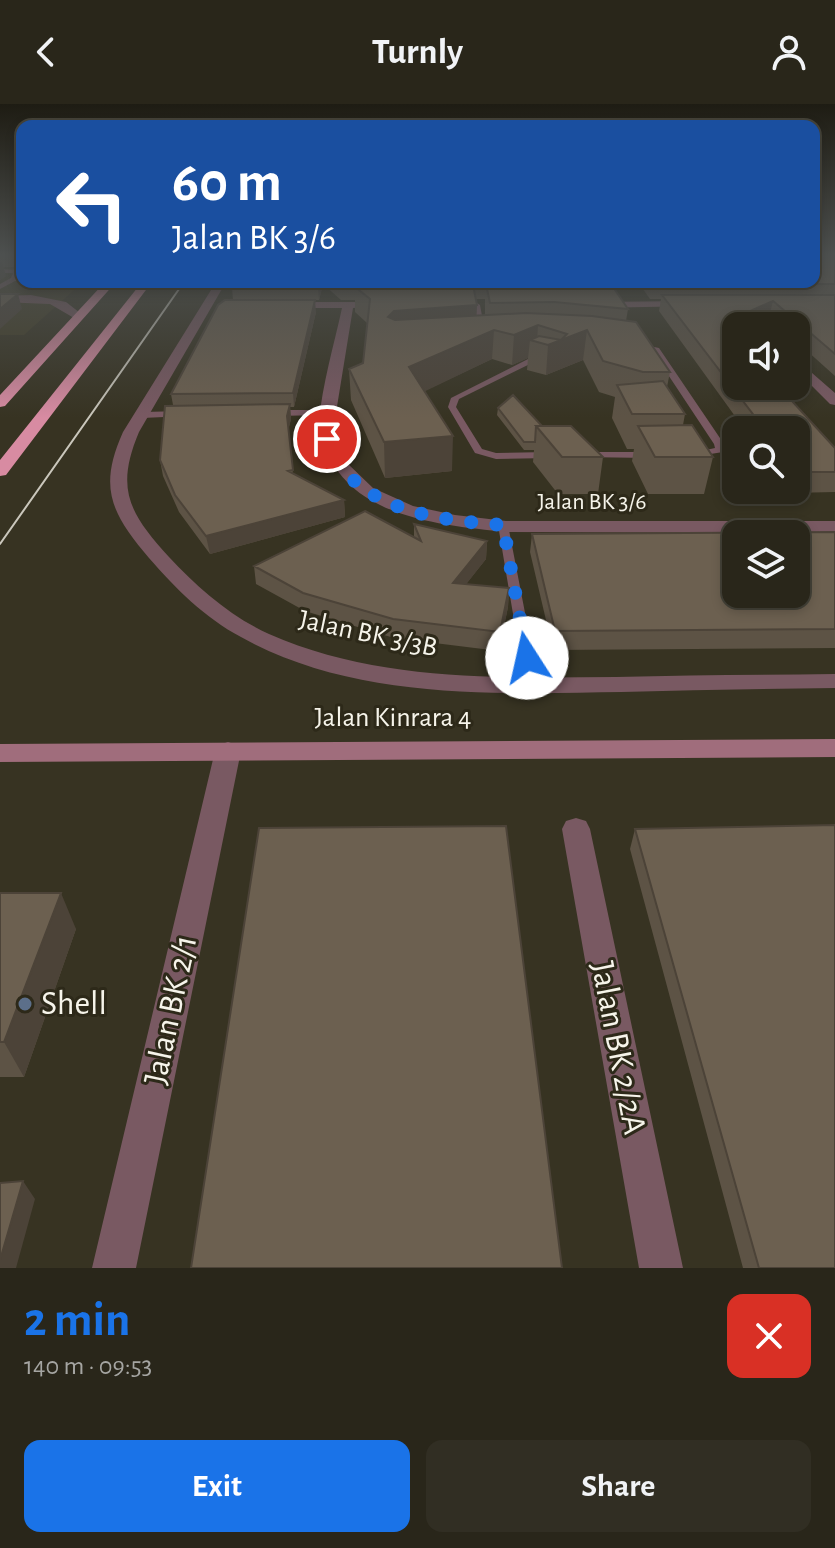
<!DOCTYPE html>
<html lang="en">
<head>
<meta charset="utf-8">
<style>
	body { margin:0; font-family:"Alegreya Sans",sans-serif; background:#312e23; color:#f1f3f6; height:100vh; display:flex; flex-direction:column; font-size:30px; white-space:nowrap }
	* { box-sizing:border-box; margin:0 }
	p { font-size:26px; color:#a5a5a2 }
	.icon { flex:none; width:44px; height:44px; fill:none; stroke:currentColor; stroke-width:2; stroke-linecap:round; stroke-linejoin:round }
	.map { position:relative; height:1164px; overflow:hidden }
	.sheet { display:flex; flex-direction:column; background:#29261a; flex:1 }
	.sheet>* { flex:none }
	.guide { position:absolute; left:16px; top:16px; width:804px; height:168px; border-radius:16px; box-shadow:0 4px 12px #0003,0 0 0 2px #454339; background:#1a4fa0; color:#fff; overflow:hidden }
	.buttons { position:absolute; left:722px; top:208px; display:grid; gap:16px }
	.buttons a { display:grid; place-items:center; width:88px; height:88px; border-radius:16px; background:#29261a; box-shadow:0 4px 12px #0003,0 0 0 2px #454339; font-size:40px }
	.pin { position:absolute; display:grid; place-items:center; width:68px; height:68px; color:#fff; margin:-34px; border:4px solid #fff; border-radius:50%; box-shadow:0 2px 8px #0007 }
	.me { position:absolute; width:88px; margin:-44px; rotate:350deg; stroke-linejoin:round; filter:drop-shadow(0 0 6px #0008) }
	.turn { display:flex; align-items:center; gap:28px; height:168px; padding:0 24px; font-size:36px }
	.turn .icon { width:104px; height:104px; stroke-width:2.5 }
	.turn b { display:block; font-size:56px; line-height:68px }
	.round { display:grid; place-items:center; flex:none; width:84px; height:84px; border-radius:16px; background:#312e23 }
	.summary { display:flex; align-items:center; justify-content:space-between; height:136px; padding:0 24px }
	h1 { font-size:48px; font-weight:600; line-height:60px; color:#1a73e8 }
	.action { display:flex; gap:16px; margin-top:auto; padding:16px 24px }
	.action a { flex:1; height:92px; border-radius:16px; background:#1a73e8; color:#fff; font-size:32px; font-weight:600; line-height:92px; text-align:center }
	.action a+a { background:#312e23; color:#f1f3f6 }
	header { display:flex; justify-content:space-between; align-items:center; height:104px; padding:0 24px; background:#29261a; font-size:36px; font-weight:600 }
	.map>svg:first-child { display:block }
	.built { fill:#423d25 }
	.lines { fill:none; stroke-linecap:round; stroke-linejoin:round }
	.lane { fill:#795962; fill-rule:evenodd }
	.street { fill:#795962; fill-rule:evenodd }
	.secondary { fill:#a06d7c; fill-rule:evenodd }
	.highway { fill:#d88ba2; fill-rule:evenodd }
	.tram { stroke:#cac7bc; stroke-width:2 }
	.wall { fill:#5d5345; fill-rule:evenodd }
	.shaded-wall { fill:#4c4338 }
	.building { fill:#6c6050; stroke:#4c4338; stroke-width:2; fill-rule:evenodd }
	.route { stroke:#1a73e8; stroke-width:14; stroke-dasharray:0 25.2 }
	.service-dot { fill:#5c6f8a; stroke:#2d2919; stroke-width:3 }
	.labels { text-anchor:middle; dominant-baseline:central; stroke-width:6; stroke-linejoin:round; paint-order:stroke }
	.far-street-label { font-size:24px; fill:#f6f4ea; stroke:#2d2919 }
	.street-label { font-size:28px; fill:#f6f4ea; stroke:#2d2919 }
	.near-poi-label { font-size:34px; fill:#f6f4ea; stroke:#2d2919; text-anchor:start }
	.near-street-label { font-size:34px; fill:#f6f4ea; stroke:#2d2919 }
</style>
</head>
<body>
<header><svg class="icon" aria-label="back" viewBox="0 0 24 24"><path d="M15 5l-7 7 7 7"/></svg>Turnly<svg class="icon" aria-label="person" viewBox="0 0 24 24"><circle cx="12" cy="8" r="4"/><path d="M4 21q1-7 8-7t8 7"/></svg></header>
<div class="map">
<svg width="835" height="1164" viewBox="0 0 835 1164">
	<rect width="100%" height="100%" fill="#373322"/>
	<!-- built -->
	<path class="built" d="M0 151H22V178H83L24 231H0Z"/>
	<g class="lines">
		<!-- lane -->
		<path class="lane" d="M0 165 19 166 18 173H22V177H15L0 185V180L11 174 13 169H0Z
			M477 199 480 201 485 228 482 230 479 228 474 201Z
			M635 239 659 244 724 340 723 348 692 353V349L715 344 714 340 653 248 635 243Z
			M532 253 547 257 543 259 536 257 459 295 456 303 482 345 496 349 550 348 555 351 550 354 496 355 475 349 448 303 451 294Z
			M328 306 331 307V311L272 312 268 309 272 306Z
			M184 307 187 308V312L142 314 138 311 142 308Z
			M583 348H650L655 351 650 354 580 353V349Z
			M503 418 508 421 539 581 532 585 525 581 498 421Z"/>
		<!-- street -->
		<path class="street" d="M216 178H226L139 328C115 385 129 409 169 453 197 483 231 513 269 530 378 578 500 574 616 573 689 571 762 571 835 570V584C764 585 693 586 622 588 497 590 354 596 241 533 205 514 175 484 149 454 111 409 98 384 123 328Z
			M31 191 66 198 84 212 74 214 50 200 0 198V192Z
			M693 197 698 200 697 202 593 204 587 201 593 198Z
			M361 198 365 199V203L353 204 334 321 346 358 373 384 413 402 455 411 506 417H835V429L506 428C442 421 348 414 325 341 323 334 318 326 319 318 322 281 334 241 342 204H285L279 201 285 198Z
			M796 255 835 289V301L830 300 796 266Z
			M228 638 237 641 241 647 136 1164H92L215 647 219 641Z
			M576 714 586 717 590 725 683 1164H639L562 725 566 717Z"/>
		<!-- secondary -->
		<path class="secondary" d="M835 635V653L0 658V640Z"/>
		<!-- highway -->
		<path class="highway" d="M105 178H116L5 302 0 303V291Z
			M142 178H152L6 371 0 372V356Z"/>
		<!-- tram -->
		<path class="tram" d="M0 440 184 178"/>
	</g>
	<!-- wall -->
	<path class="wall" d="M0 151H22V160L18 163H3L6 172 0 176Z
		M835 151V272L796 237V222H779L769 213 733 229 795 296 794 300 835 344V388L791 389 788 386H796V326H745L659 207 661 195H650L638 178H814Z
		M235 178H598L628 205 626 217 670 268 667 283 685 310 683 321 713 353 704 390H648L632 357 634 345H627L612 314 615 293 599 288 583 256 546 271 527 266 528 254 512 261 492 255 424 287 452 367 385 374 351 296 349 265 363 259 367 219 355 208V196H341L323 180 319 196H276L316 208 294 303H290L291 315 288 327 293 370 344 396 345 413 210 450 179 408 163 372 160 356 173 301 171 290 233 196 232 184ZM476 195H485V211L476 212Z
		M498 304 542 322 603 353 598 390H558L533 358 534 346H524L497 311Z
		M414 420 487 437 486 455 466 480 509 484 508 503 499 547 394 534 305 507 256 480 254 462 414 433Z
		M835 428V544L553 546 530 448 532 430Z
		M635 725 835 1164H743L630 745Z
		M0 789 76 825 24 973H0Z"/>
	<!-- shaded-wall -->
	<path class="shaded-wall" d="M15 151H22V160L18 163Z
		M2 158 6 172 0 176V159Z
		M320 178H323V180L319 196 318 184Z
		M18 190 22 205 0 225V205Z
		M315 196 316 208 294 303 293 289Z
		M773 197 769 213 749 222H736V228L720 235 723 219Z
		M477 201 476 228 395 235 388 213 394 207Z
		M538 221 537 238 530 236 528 254 512 261 514 231Z
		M494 226 492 255 409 295V263Z
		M587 226 583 256 546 271 548 241Z
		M290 300 291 315 288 327 287 312Z
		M453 332 452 367 385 374 384 338Z
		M344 396 345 413 210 450 206 432Z
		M487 437 486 455 453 497V479Z
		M509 484 508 503 499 547 500 528Z
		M61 789 76 825 24 973 4 938Z
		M23 1077 35 1095 16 1164H0V1156Z"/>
	<!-- building -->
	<path class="building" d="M814 151H835V180H653L651 178H814Z
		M235 178H320L318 184H232Z
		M334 178H598L599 180H486V183H473V181L354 182V184H340Z
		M486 180H611L628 205 554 198 490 199Z
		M473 181 477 201 394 207 388 213 395 216 526 209 592 212 636 218 670 268H643L603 257 587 226 548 241 530 236 539 232 561 236 567 230 538 221 514 231 494 226 409 263 453 332 384 338 349 265 363 259 370 195 354 182Z
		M0 190H18L0 205Z
		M662 191H835V250L773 197 723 219 736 233V282H782L795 296H791L835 344V368H797L796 367V326H765Z
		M225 196H315L293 289 171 290 218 201Z
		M663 277 685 310H632L617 281Z
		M513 291 542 322H536L535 338H524L498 304Z
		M290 300 287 312 293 366 288 367 344 396 206 432 175 391 160 356 165 302Z
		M692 321 713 353H655L638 322Z
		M536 322H571L603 353H562Z
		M365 407 421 437 414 420 487 437 453 479 509 484 500 528 393 515 303 489 254 462Z
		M835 428V525L555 527 532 430ZM736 430H796V490H736Z
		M835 721V1164H759L635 725Z
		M506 722 562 1164H191L259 724Z
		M0 789H61L4 938H0Z
		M23 1077 0 1156V1079Z"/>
	<!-- sky -->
	<linearGradient id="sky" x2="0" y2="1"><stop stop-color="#1e1c13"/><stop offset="0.48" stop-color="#4d504f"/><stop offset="1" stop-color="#4d504f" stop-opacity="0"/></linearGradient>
	<rect width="835" height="314" fill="url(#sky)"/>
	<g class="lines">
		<!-- route -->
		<path class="route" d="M327 335C352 407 437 416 503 421L527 554"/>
	</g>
	<!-- markers -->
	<circle class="service-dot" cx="25" cy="900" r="8"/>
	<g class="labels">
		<!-- far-street labels -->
		<g class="far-street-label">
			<text x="592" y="398">Jalan BK 3/6</text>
		</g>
		<!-- street labels -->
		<g class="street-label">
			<text transform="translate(368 530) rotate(12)">Jalan BK 3/3B</text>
			<text x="393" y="614">Jalan Kinrara 4</text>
		</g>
		<!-- near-poi labels -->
		<g class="near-poi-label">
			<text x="41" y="900">Shell</text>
		</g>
		<!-- near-street labels -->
		<g class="near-street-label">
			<text transform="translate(171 906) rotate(-78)">Jalan BK 2/1</text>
			<text transform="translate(618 944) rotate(79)">Jalan BK 2/2A</text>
		</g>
	</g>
</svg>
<div class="buttons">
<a><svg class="icon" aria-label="sound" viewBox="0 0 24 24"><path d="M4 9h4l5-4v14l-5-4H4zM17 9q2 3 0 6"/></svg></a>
<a><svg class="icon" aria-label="search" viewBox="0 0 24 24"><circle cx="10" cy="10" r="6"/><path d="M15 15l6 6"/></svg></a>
<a><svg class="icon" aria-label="layers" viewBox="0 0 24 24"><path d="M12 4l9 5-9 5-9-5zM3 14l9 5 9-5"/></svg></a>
</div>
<div class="pin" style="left:327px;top:335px;background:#d93025"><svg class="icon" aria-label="arrive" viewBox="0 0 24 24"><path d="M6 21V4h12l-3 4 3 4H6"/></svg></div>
<svg class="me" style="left:527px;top:554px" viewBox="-20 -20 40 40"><circle r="19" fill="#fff"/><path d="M0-13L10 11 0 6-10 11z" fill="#1a73e8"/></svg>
<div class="guide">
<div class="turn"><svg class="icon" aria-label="left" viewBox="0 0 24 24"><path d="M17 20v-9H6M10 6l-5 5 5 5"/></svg><div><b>60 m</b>Jalan BK 3/6</div></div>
</div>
</div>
<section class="sheet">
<div class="summary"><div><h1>2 min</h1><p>140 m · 09:53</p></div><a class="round" style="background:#d93025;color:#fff"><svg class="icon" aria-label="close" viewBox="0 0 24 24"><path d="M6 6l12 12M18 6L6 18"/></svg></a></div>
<div class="action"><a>Exit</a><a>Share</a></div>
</section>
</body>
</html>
